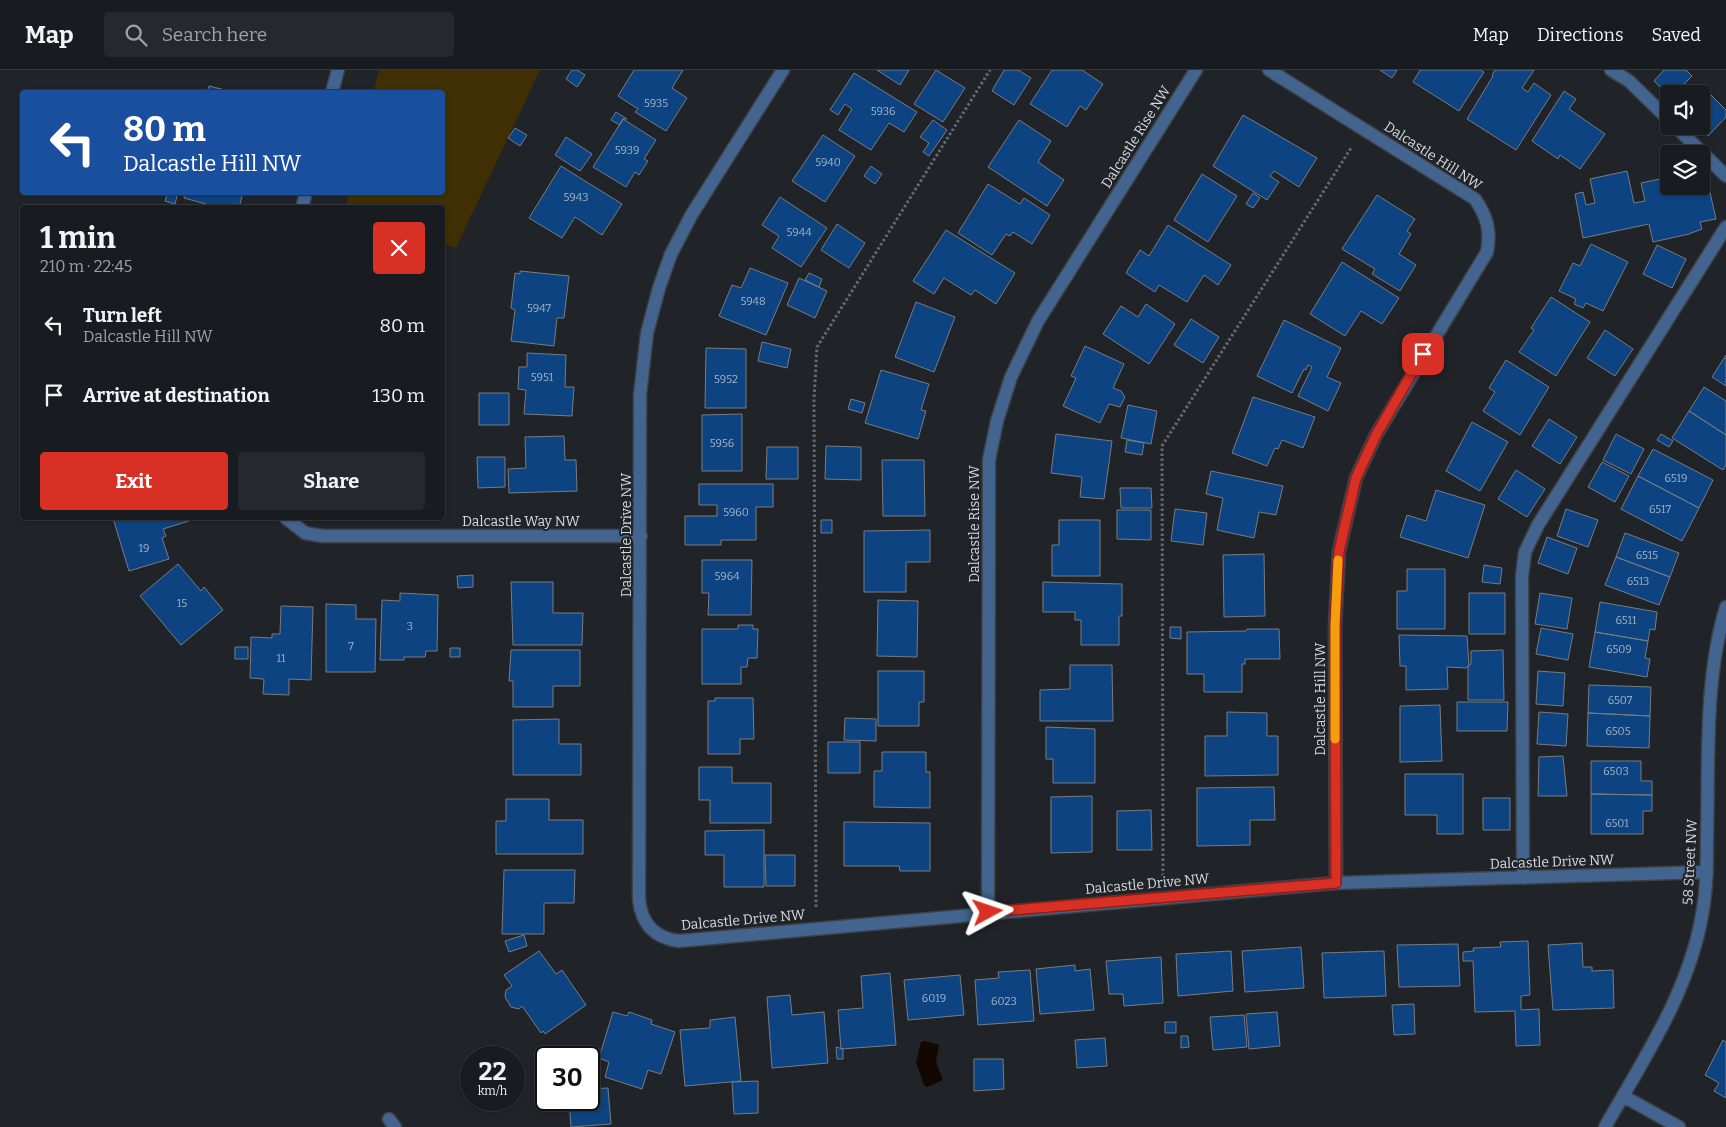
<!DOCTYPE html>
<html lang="en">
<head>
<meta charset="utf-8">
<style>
	body { margin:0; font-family:Bitter,serif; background:#25282c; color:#f1f3f6; height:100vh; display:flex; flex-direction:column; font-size:19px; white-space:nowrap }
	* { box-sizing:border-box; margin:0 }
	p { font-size:16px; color:#9fa1a4 }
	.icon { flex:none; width:28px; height:28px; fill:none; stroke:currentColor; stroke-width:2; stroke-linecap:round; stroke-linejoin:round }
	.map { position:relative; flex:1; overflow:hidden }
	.drawer { position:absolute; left:20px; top:135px; width:425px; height:315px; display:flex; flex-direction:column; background:#181b1f; border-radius:5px; box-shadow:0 1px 4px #0004,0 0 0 1px #36393d }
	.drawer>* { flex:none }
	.top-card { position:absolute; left:20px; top:20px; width:425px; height:105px; border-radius:5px; box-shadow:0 1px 4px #0004,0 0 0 1px #36393d; background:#1a4fa0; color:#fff; overflow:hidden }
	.fabs { position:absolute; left:1660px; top:15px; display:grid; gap:10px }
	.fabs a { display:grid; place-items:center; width:50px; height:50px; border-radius:5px; background:#181b1f; box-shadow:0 1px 4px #0004,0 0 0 1px #36393d; font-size:25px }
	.speed { position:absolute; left:460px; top:976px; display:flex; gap:10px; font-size:25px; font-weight:700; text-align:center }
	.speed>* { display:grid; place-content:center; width:65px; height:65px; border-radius:50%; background:#181b1f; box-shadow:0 1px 4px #0004,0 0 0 1px #36393d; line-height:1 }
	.speed small { font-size:12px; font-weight:400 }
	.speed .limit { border:2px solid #111; border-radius:8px; background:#fff; color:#111 }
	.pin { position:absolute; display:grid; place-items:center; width:42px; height:42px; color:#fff; margin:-21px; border-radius:10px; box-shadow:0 2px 8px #0006 }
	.me { position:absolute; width:55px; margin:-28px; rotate:85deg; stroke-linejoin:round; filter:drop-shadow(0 0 4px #0008) }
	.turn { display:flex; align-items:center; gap:18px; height:105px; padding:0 20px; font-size:22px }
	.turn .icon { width:65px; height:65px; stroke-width:2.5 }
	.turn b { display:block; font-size:35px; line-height:42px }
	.round { display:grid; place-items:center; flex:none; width:52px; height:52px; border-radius:5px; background:#25282c }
	.headline { display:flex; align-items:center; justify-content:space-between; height:85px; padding:0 20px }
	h1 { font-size:30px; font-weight:700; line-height:38px }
	.cta { display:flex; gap:10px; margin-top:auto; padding:10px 20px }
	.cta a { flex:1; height:58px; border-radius:5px; background:#d93025; color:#fff; font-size:20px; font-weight:700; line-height:58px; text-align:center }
	.cta a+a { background:#25282c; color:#f1f3f6 }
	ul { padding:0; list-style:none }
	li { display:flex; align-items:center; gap:15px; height:70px; padding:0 20px }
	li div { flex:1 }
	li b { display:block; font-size:19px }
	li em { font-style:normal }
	header { display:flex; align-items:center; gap:30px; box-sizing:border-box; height:70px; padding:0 25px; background:#181b1f; border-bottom:1px solid #36393d }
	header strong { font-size:24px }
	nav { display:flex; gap:28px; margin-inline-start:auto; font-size:18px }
	.search { width:350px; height:45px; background:#25282c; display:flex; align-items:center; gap:12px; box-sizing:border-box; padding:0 18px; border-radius:5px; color:#9fa1a4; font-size:19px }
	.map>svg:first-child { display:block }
	.park { fill:#402f03 }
	.water { fill:#130800 }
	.building { fill:#0d4380; stroke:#777c82 }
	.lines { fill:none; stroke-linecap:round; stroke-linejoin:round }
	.minor-casing { stroke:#3d4146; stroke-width:15 }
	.path { stroke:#666a6e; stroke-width:3; stroke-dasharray:2.5 2.5; stroke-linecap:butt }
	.minor { stroke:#42648e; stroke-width:12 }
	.route-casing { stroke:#8d1f18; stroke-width:12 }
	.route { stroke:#d93025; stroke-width:9 }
	.slow { stroke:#f59e0b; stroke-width:9 }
	.labels { text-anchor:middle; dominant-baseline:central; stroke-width:4; stroke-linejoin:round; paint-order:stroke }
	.number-label { font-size:11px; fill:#a4b4c6 }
	.street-label { font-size:14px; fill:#d7dadd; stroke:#202429 }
</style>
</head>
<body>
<header>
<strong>Map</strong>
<div class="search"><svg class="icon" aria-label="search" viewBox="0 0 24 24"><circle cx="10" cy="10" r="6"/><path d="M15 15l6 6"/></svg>Search here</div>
<nav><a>Map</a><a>Directions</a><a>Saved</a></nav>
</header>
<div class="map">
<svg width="1726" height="1057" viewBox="0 0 1726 1057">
	<rect width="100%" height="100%" fill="#202429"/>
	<!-- park -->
	<path class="park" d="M379 0H540L456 178 443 174 442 138 346 137 349 123 442 122V22H373Z"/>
	<!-- water -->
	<path class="water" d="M925 971 939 975 936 992 943 1010 927 1017 924 1015 916 992 921 972Z"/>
	<!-- building -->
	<path class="building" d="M572 0H577L585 5 577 17 566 9Z
		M634 0H683L672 18 687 28 666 61 635 42 638 39 618 26Z
		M877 0H909L900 15Z
		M936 0 965 18 943 52 914 34Z
		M1004 0H1018L1031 8 1014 35 992 21Z
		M1052 0H1082L1103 14 1086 40 1080 36 1067 57 1030 34Z
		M1380 0H1397L1392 8Z
		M1420 0H1480L1484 2 1459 41 1413 12Z
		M1495 0H1534L1522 18 1528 22 1534 13 1551 25 1516 80 1467 49 1493 6 1492 5Z
		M1664 0H1686L1692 6 1674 24 1669 25 1654 11Z
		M854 3 917 42 904 62 889 53 871 80 839 60 852 39 845 34 838 45 830 40Z
		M209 16 233 22H207Z
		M1564 21 1576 29 1569 39 1605 64 1580 99 1560 85 1558 89 1532 71Z
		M1707 21 1726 40V47L1708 66 1698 56H1701V27Z
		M616 42 627 49H623L620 55 611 50Z
		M1243 45 1317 88 1299 117 1274 101 1270 106 1279 112 1267 130 1213 96Z
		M623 49 656 70 644 89 648 91 639 105 635 102 626 117 593 97Z
		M933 50 947 60 929 86 923 82 929 73 920 67Z
		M1019 50 1051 71 1038 92 1064 110 1047 136 988 97Z
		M515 58 527 65 520 76 508 68Z
		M823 65 855 86 825 132 792 111Z
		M566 67 592 84 580 101 555 85Z
		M561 96 622 134 602 165 575 147 562 168 529 148Z
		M871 96 882 104 875 114 864 106Z
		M1627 101 1634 133 1645 131 1641 113 1669 107V116H1679L1680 124 1709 118 1716 149 1700 152 1702 159 1689 164 1653 172 1649 154 1583 168 1575 124 1583 122 1586 135 1595 133 1590 109Z
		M1202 104 1237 126 1208 172 1174 150Z
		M988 114 1020 134 1024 128 1050 145 1032 174 1013 162 1010 166 1006 164 992 185 958 163Z
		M168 122H178L175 134 165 131Z
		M185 122H243L239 138H205L206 134 184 128Z
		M1253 123 1260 128 1253 138 1246 134Z
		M1377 125 1415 149 1407 161 1411 164 1399 184 1416 195 1400 221 1372 204 1375 199 1342 179Z
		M780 127 827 158 801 197 772 178 779 166 762 155Z
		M837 154 865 173 849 198 821 180Z
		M1168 155 1231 195 1218 215 1204 205 1187 232 1159 215 1155 222 1126 203 1140 180 1149 186Z
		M946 160 1015 203 996 234 975 220 971 225 944 208 934 224 913 211Z
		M1591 174 1628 192 1603 241 1586 233 1583 238 1574 234 1576 229 1559 221 1573 193 1580 196Z
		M1657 175 1686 189 1672 218 1643 204Z
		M1342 192 1399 228 1382 254 1361 241 1345 266 1310 244Z
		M750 198 788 213 766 265 719 246 732 215 741 218Z
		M520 201 569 206 564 248H557L554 276 511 271 515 240 511 238 515 203 520 204Z
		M809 203 822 209 819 217 805 210Z
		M799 208 827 221 815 248 787 235Z
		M1551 227 1590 252 1556 306 1519 282 1534 260 1531 258Z
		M916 232 955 247 934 302 895 287Z
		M1146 234 1175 254 1149 294 1103 264 1121 236 1138 247Z
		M1191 249 1219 267 1203 293 1174 275Z
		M1284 250 1341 278 1327 307 1341 313 1328 341 1298 326 1312 297 1308 295 1306 300 1304 299 1292 323 1257 306Z
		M1605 260 1633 279 1615 306 1587 288Z
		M762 272 791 279 787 298 758 291Z
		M1085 276 1124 294 1113 318 1121 321 1125 327 1120 337 1109 334 1100 353 1063 336 1076 308 1071 306Z
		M706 278 746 279V338H705Z
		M527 283 566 285 565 317H574L572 346 524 344 526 320 518 319 519 297H527Z
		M1726 285V316L1712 307Z
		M1506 290 1549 317 1520 365 1483 341 1495 322 1489 318Z
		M881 300 929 314 921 340 926 341 918 369 865 353Z
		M1704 317 1726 331V365L1689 341Z
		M479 323H509V355H479Z
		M1253 327 1315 347 1303 378 1282 370 1278 379 1275 378 1267 396 1232 383Z
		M851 329 865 333 862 343 848 339Z
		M1128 335 1157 341 1151 374 1121 368Z
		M1689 341 1726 365V395L1723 400 1672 368Z
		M742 344V401H702V345Z
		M1549 349 1577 367 1560 394 1532 376Z
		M1472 352 1508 372 1480 421 1446 401Z
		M1056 364 1112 371 1104 429 1080 427 1082 407 1051 403Z
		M1616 364 1644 379 1631 404 1603 390Z
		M1661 364 1673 371 1669 377 1657 370Z
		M564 366 565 390H576L577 421 509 423 508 399 526 398 525 367Z
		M1127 370 1144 373 1142 385 1125 382Z
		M826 376 861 377V410L825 409Z
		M767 377H798V409H766Z
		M1653 379 1713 410 1699 438 1638 406Z
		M477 387H505V417L478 418Z
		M882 390H924L925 446H883Z
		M1602 392 1629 406 1615 432 1588 417Z
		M1516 400 1545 419 1527 447 1498 429Z
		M1211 401 1283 416 1276 445 1259 442 1254 468 1217 460 1223 428 1206 424Z
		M1638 406 1699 438 1682 471 1621 439Z
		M699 414H773V437H756V470H721V475H685V446H717V435H699Z
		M1120 418H1151L1152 438H1121Z
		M1436 420 1485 435 1468 488 1400 467 1407 445 1426 451Z
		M1175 439 1207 443 1203 475 1171 471Z
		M1566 439 1598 450 1588 477 1557 466Z
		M1117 440H1151V470L1117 469Z
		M113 448H187L189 451 163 459 166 466 162 468 169 489 129 501Z
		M821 450H832V463H821Z
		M1059 450H1100V506H1052V475H1059Z
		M930 460V492H906V522H864V461Z
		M1625 463 1679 483 1670 507 1616 487Z
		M1547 467 1577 478 1568 504 1538 493Z
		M1264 484 1265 546 1224 547 1223 485Z
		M1616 487 1670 507 1659 535 1605 515Z
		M702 490H752L751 545H708L709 523H702Z
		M178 494 201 521 204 517 223 540 181 575 140 526Z
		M1484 495 1502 498 1500 514 1482 512Z
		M1407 499H1445V559H1397V521H1407Z
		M473 505V517L458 518 457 506Z
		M511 512H553V543H583L582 575H513Z
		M1043 512 1122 514V546H1119V575H1081V550H1075V542H1043Z
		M400 523 438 525 437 581H426L425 587H404V590H380L382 530 400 531Z
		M1469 523H1505V564H1469Z
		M1540 523 1572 528 1567 559 1535 554Z
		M878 530 918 531 917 587 877 586Z
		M1600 532 1657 542 1655 560 1650 559 1648 571 1595 562Z
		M326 534 356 535V549H376L375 602H326Z
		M281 536 313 537 311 610 289 609V625L263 624 264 609 250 608 251 567 272 568V564H280Z
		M738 555H753V559H758L757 588H748L747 597H741V614H702V559H738Z
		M1170 557H1181V569L1170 568Z
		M1541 558 1573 564 1568 590 1536 584Z
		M1247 559H1279L1280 589H1245V594H1242V622H1204V604H1187V562L1246 561Z
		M1595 562 1648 571 1645 588 1650 589 1647 607 1589 597Z
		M1399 565 1467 566 1469 595 1466 598 1447 597 1448 619 1406 620V596H1400Z
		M235 577H248V589H235Z
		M450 578H460V587H450Z
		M511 580H580V616H553V637H513V611H509Z
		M1503 580 1504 630H1468V596L1471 594V581Z
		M1070 595H1112L1113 651H1040V620L1070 619Z
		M878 601H924V632H919V656H878Z
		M1538 601 1565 603 1563 636 1536 634Z
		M1589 615 1651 617 1650 646 1588 643Z
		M715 628H753L754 669H740V684H708V631H715Z
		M1457 632H1508L1507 661H1457Z
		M1440 635 1442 691 1400 692V636Z
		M1227 642 1267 643V666H1278V705L1205 706V666H1227Z
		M1539 642 1568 644 1566 676 1537 674Z
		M1588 643 1650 646 1649 678 1587 676Z
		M845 648 876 649V671L844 670Z
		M559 649V674H581V705H513V650Z
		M1046 657 1095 659V713H1053V689H1046Z
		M828 672H860V703H828Z
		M882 682H926V702H930V738L874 737V701H882Z
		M1563 686 1567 726H1538L1539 687Z
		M1591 691H1641V711H1652V725L1591 724Z
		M699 697H732V713H771V753H710V730H699Z
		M1405 704H1463V764H1437V745H1405Z
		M1274 717 1275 750H1250V775L1197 776V718Z
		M1591 724 1652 725V741H1643V764H1591Z
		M1092 726V782L1051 783V727Z
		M1483 728H1510V760H1483Z
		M506 729H549V750H583V784H496V751H506Z
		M1151 740 1152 780H1117V741Z
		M844 752 930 753V801H900L899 796H844Z
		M764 760V817H724V785H705V761Z
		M765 785H795V816H766Z
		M504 800H575L574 833H544V864H502Z
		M524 865 527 876 509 882 505 871Z
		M1528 871 1530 925 1521 926V940L1539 939 1540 975 1516 976 1515 941 1475 942 1473 891H1463V882L1474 881 1473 878 1501 877 1500 872Z
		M1582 873 1583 897H1592V901L1613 900 1614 938 1553 940 1548 875Z
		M1458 874 1460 916 1399 917 1397 875Z
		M1301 877 1304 918 1245 922 1242 881Z
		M539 881 556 904 562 900 586 935 545 964 543 961 541 963 522 936 519 939 511 937 505 927 506 920 512 916 504 905Z
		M1231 881 1233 921 1178 926 1176 884Z
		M1384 881 1386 926 1324 928 1322 883Z
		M1161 887 1163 933 1124 936 1123 924H1109L1106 891Z
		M1075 895V901L1090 899 1094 940 1040 944 1036 899Z
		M1030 900 1034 951 978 955 975 910 999 908 998 902Z
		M890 903 896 975 841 979 838 940 863 938 861 906Z
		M960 905 964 945 908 950 904 910Z
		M790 925 792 945 824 942 828 993 772 998 767 927Z
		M1414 934 1415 964 1394 965 1392 935Z
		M613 942 627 946 629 942 652 950 651 954 675 962 661 1004 648 1000 642 1019 605 1007 609 992 599 988Z
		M1277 942 1280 976 1249 979 1246 944Z
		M1244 945 1247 977 1213 980 1210 947Z
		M735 947 741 1011 685 1016 680 960 710 958V950Z
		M1165 952H1176V963H1165Z
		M1181 966H1188L1189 977 1181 978Z
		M1105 968 1107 996 1077 998 1075 970Z
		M1723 970 1726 972V1028L1714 1021 1719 1013 1705 1005Z
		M836 977 843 979V989H837Z
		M974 989H1003L1004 1019 974 1021Z
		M758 1011V1043L734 1044 732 1012Z
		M608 1018 611 1054 571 1057 569 1030H589V1019Z"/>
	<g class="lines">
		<defs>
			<path id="minor" d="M783 0 692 144 671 184 659 218 647 263 640 325 639 829C641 853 654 868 679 871L1336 813 1707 802
				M1269 0 1475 129C1487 146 1491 161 1487 182L1376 365 1356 408 1339 481 1335 556 1336 813
				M1611 0 1629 11 1669 50
				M332 22 338 0
				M1675 56 1726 106
				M302 138 306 122
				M286 448 305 463 322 466H641
				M1523 808 1522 506 1525 482 1538 455 1726 157
				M988 842 989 390 997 351 1011 307 1038 251 1196 0
				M1623 1026 1679 1057
				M389 1049 395 1057
				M1605 1057C1643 990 1689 922 1702 845 1707 819 1707 793 1707 766 1709 691 1704 610 1726 537"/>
		</defs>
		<!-- minor casing -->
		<use href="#minor" class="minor-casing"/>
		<!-- path -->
		<path class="path" d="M1163 806 1162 376 1351 78
			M816 837 814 330 817 277 990 0"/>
		<!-- minor -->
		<use href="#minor" class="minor"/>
	</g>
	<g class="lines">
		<defs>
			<path id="route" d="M988 842 1336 813 1335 556 1339 481 1356 408 1376 365 1423 284"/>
		</defs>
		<!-- route casing -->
		<use href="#route" class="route-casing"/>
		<!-- route -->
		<use href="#route" class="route"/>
		<!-- slow -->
		<path class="slow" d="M1335 669V556L1338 490"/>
	</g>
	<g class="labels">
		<!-- number labels -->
		<g class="number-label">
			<text x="656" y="33">5935</text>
			<text x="883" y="41">5936</text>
			<text x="627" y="80">5939</text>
			<text x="828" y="92">5940</text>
			<text x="576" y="127">5943</text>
			<text x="799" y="162">5944</text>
			<text x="753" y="231">5948</text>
			<text x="539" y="238">5947</text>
			<text x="542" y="307">5951</text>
			<text x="726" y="309">5952</text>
			<text x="722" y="373">5956</text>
			<text x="1676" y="408">6519</text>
			<text x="1660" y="439">6517</text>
			<text x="736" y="442">5960</text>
			<text x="144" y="478">19</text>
			<text x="1647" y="485">6515</text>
			<text x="727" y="506">5964</text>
			<text x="1638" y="511">6513</text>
			<text x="182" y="533">15</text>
			<text x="1626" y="550">6511</text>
			<text x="410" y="556">3</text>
			<text x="351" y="576">7</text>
			<text x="1619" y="579">6509</text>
			<text x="281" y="588">11</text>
			<text x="1620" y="630">6507</text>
			<text x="1618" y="661">6505</text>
			<text x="1616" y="701">6503</text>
			<text x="1617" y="753">6501</text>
			<text x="934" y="928">6019</text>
			<text x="1004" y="931">6023</text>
		</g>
		<!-- street labels -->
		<g class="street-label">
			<text transform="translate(1136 67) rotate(-58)">Dalcastle Rise NW</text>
			<text transform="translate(1433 86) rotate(33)">Dalcastle Hill NW</text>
			<text x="521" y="451">Dalcastle Way NW</text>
			<text transform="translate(974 454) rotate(-90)">Dalcastle Rise NW</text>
			<text transform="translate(626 465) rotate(-90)">Dalcastle Drive NW</text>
			<text transform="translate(1320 629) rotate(-90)">Dalcastle Hill NW</text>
			<text transform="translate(1552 792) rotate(-2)">Dalcastle Drive NW</text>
			<text transform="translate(1690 792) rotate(-87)">58 Street NW</text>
			<text transform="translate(1147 814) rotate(-5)">Dalcastle Drive NW</text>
			<text transform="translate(743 850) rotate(-5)">Dalcastle Drive NW</text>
		</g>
	</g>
</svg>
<div class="fabs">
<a><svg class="icon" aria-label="sound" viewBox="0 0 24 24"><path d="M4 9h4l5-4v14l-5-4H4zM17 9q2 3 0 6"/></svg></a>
<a><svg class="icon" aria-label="layers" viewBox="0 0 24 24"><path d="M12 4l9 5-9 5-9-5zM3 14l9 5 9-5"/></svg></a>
</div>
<div class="speed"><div>22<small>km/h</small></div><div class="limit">30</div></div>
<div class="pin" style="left:1423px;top:284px;background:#d93025"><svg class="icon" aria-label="arrive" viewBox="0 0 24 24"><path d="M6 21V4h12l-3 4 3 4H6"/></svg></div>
<svg class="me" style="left:988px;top:842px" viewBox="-20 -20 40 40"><path d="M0-17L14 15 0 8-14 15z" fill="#d93025" stroke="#fff" stroke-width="4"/></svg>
<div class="top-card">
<div class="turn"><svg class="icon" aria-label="left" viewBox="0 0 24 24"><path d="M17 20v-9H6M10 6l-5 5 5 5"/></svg><div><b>80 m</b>Dalcastle Hill NW</div></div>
</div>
<section class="drawer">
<div class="headline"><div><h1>1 min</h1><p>210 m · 22:45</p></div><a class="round" style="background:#d93025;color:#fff"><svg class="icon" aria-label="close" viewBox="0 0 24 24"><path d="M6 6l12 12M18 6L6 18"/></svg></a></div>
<ul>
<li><svg class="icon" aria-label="left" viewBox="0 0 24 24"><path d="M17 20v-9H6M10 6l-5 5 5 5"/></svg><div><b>Turn left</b><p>Dalcastle Hill NW</p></div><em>80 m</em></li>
<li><svg class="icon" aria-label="arrive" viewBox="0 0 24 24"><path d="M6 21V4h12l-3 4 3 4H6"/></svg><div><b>Arrive at destination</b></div><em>130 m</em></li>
</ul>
<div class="cta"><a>Exit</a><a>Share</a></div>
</section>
</div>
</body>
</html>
